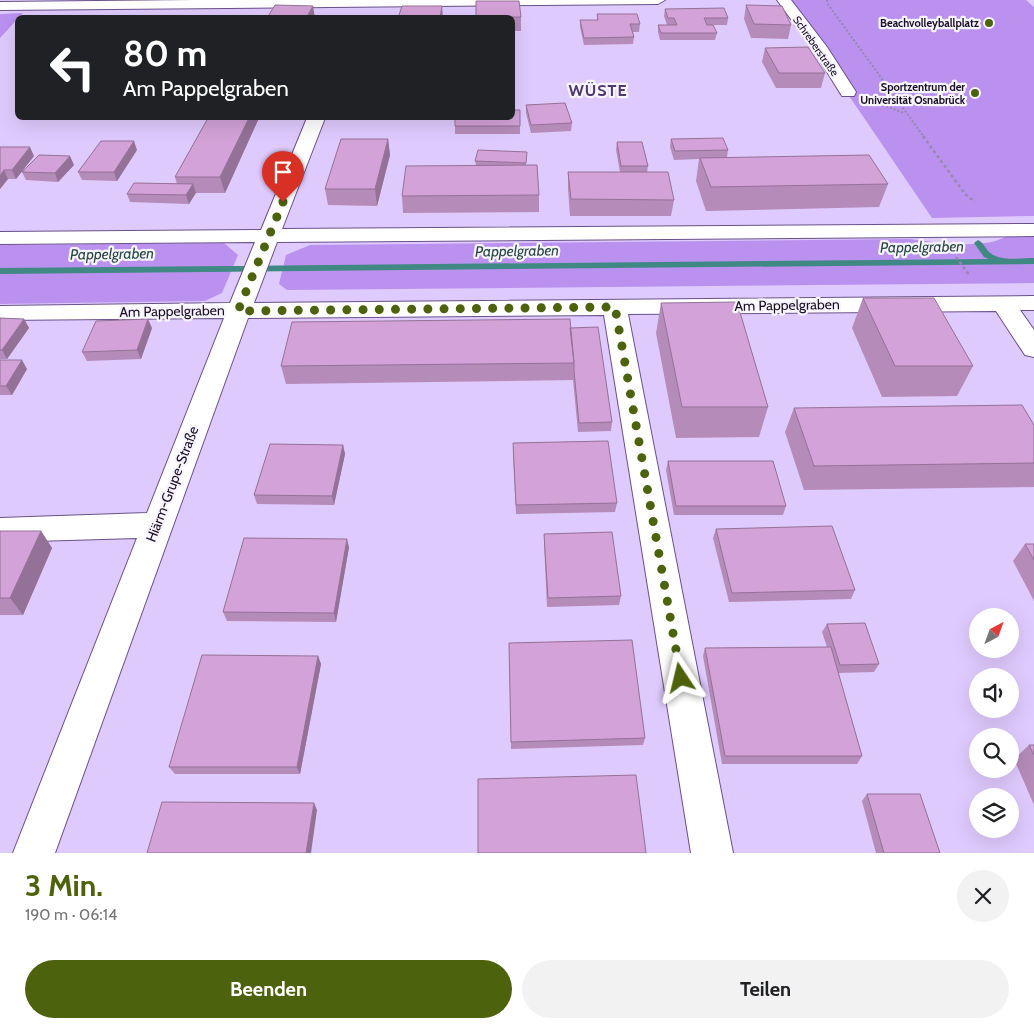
<!DOCTYPE html>
<html lang="de">
<head>
<meta charset="utf-8">
<style>
	body { margin:0; font-family:Cabin,sans-serif; background:#f2f2f2; color:#202124; height:100vh; display:flex; flex-direction:column; font-size:19px; white-space:nowrap }
	* { box-sizing:border-box; margin:0 }
	p { font-size:16px; color:#757577 }
	.icon { flex:none; width:28px; height:28px; fill:none; stroke:currentColor; stroke-width:2; stroke-linecap:round; stroke-linejoin:round }
	.map { position:relative; height:853px; overflow:hidden }
	.sheet { display:flex; flex-direction:column; background:#fff; flex:1 }
	.sheet>* { flex:none }
	.guide { position:absolute; left:15px; top:15px; width:500px; height:105px; border-radius:8px; box-shadow:0 5px 20px #0002; background:#202124; color:#fff; overflow:hidden }
	.needle { width:32px; rotate:41deg }
	.fabs { position:absolute; left:969px; top:608px; display:grid; gap:10px }
	.fabs a { display:grid; place-items:center; width:50px; height:50px; border-radius:50%; background:#fff; box-shadow:0 5px 20px #0002; font-size:25px }
	.pin { position:absolute; display:grid; place-items:center; width:42px; height:42px; color:#fff; margin:-51px -21px; border-radius:50% 50% 50% 0; rotate:-45deg; box-shadow:0 0 5px #0007 }
	.pin .icon { rotate:45deg }
	.me { position:absolute; width:55px; margin:-28px; rotate:350deg; stroke-linejoin:round; filter:drop-shadow(0 0 4px #0008) }
	.turn { display:flex; align-items:center; gap:18px; height:105px; padding:0 25px; font-size:22px }
	.turn .icon { width:65px; height:65px; stroke-width:2.5 }
	.turn b { display:block; font-size:35px; line-height:42px }
	.round { display:grid; place-items:center; flex:none; width:52px; height:52px; border-radius:26px; background:#f2f2f2 }
	.headline { display:flex; align-items:center; justify-content:space-between; height:85px; padding:0 25px }
	h1 { font-size:30px; font-weight:700; line-height:38px; color:#4d620c }
	.button { display:flex; gap:10px; margin-top:auto; padding:10px 25px }
	.button a { flex:1; height:58px; border-radius:30px; background:#4d620c; color:#fff; font-size:20px; font-weight:700; line-height:58px; text-align:center }
	.button a+a { background:#f2f2f2; color:#202124 }
	.map>svg:first-child { display:block }
	.green { fill:#ba91ef }
	.lines { fill:none; stroke-linecap:round; stroke-linejoin:round }
	.stream { fill:#408884; fill-rule:evenodd }
	.minor-casing { stroke:#6a518a; stroke-width:2 }
	.path-far1 { stroke:#9887b0; stroke-width:2; stroke-dasharray:2 2; stroke-linecap:butt }
	.path { stroke:#9887b0; stroke-width:2.5; stroke-dasharray:3 3; stroke-linecap:butt }
	.minor { fill:#fff; fill-rule:evenodd }
	.wall { fill:#b58bba }
	.shaded-wall { fill:#947197 }
	.building { fill:#d3a2d8; stroke:#947197 }
	.route { stroke:#4d620c; stroke-width:9; stroke-dasharray:0 16.2 }
	.poi-dot { fill:#4d620c; stroke:#f7f4fb; stroke-width:2 }
	.labels { text-anchor:middle; dominant-baseline:central; stroke-width:4.5; stroke-linejoin:round; paint-order:stroke }
	.far-poi-label { font-size:11px; font-weight:bold; fill:#190f26; stroke:#f7f4fb; text-anchor:end }
	.far-street-label { font-size:11px; fill:#190f26; stroke:#f7f4fb }
	.street-label { font-size:14px; fill:#190f26; stroke:#f7f4fb }
	.water-label { font-size:15px; font-style:italic; fill:#284843; stroke:#f7f4fb }
	.far-district-label { font-size:16px; font-weight:bold; letter-spacing:1px; fill:#51396f; stroke:#f7f4fb }
</style>
</head>
<body>
<div class="map">
<svg width="1034" height="853" viewBox="0 0 1034 853">
	<rect width="100%" height="100%" fill="#dfcafd"/>
	<!-- green -->
	<path class="green" d="M784 0H1026L1034 7V216L932 218Z
		M23 13 0 38V14Z
		M1005 237H1034V283L287 290 279 284 286 255 310 245 910 239C936 242 981 250 1005 237Z
		M224 243 238 255 222 293 205 301 0 304V245Z"/>
	<g class="lines">
		<!-- stream -->
		<path class="stream" d="M978 240C984 243 985 248 989 252 1000 262 1020 258 1034 258V264L0 274V268L989 259 984 257 974 243Z"/>
		<defs>
			<path id="minor" d="M194 0H665L658 4 0 10V2Z
				M777 0H791L827 47 856 92 854 96H842L814 51Z
				M307 118H325L282 229 1034 224V236L277 242 254 303 1034 296V310H1020L1034 330V357L1025 355 996 311 628 314 733 853H691L604 315 248 318 55 853H13L137 538 0 542V518L147 513 224 318 0 320V306L230 303 255 242 0 244V232L261 230Z"/>
		</defs>
		<!-- minor casing -->
		<use href="#minor" class="minor-casing"/>
		<!-- path-far1 -->
		<path class="path-far1" d="M827 0V3L924 137
			M875 102 904 113"/>
		<!-- path -->
		<path class="path" d="M923 136 965 194 975 202
			M956 257 970 276"/>
		<!-- minor -->
		<use href="#minor" class="minor"/>
	</g>
	<!-- wall -->
	<path class="wall" d="M746 5 791 25 788 39 751 38 744 19Z
		M665 9 728 18 727 25H713L717 33 715 40H660L658 32V25H667L664 16Z
		M597 14 640 24 639 32H632L634 37 633 44 584 45 580 27V20H597Z
		M476 17H521V31H512V18H476Z
		M765 48 825 73 821 88H776L762 62Z
		M526 105 572 123 571 131 531 133 526 113Z
		M520 110V134H455V126Z
		M208 118H259L225 193H195L189 204 130 202 127 194 177 184 175 177Z
		M388 139 390 155 377 206 328 205 325 189Z
		M671 139 728 150 727 157 888 184 879 207 706 211 696 181 699 159 674 160 670 147Z
		M617 142 648 166 647 172 674 200 671 216H570L568 189V172H620L616 150Z
		M0 147 34 156 16 179H8L0 189Z
		M137 150 117 181 82 180 78 172Z
		M527 152 526 165 539 195V212L403 213 402 196 476 165 475 161Z
		M74 165 58 182 26 180 22 172Z
		M863 298 973 366 957 396 882 397 852 328Z
		M661 303 768 407 759 437 676 438 656 333Z
		M0 318 24 319 29 328 7 359H0Z
		M152 328 141 359 87 361 82 352Z
		M570 328 612 422 611 431 578 432 573 380 286 384 281 366Z
		M0 360 27 369 12 395H0Z
		M794 408 1034 425V487L804 490 785 432Z
		M343 445 345 454 334 505 257 504 254 495Z
		M513 453 617 503 615 512 516 514Z
		M668 461 786 506 783 515H674L666 470Z
		M716 529 855 590 851 599 729 602 713 538Z
		M0 531H41L52 548 23 615H0Z
		M544 534 621 596 619 605 547 607 544 543Z
		M1025 544H1034V601L1013 561Z
		M349 547 336 622 227 621 223 612Z
		M827 624 879 664 874 672 838 673 862 756 857 764H722L703 656 705 648 827 647 822 632Z
		M509 643 645 738 643 745 511 749Z
		M318 656 321 664 300 774H175L169 767Z
		M1029 745H1034V805L1014 759Z
		M867 794 940 853H876L862 801Z"/>
	<!-- shaded-wall -->
	<path class="shaded-wall" d="M313 6 315 18H306Z
		M442 6 443 18H440Z
		M249 118H259L225 193 220 177Z
		M388 139 390 155 377 206 375 189Z
		M134 141 137 150 117 181 114 172Z
		M30 147 34 156 16 179 12 170Z
		M70 156 74 165 58 182 55 173Z
		M4 170 8 179 0 189V176Z
		M193 184 196 193 189 204 186 195Z
		M24 319 29 328 7 359 2 350Z
		M148 319 152 328 141 359 137 350Z
		M22 360 27 369 12 395 6 386Z
		M343 445 345 454 334 505 332 496Z
		M41 531 52 548 23 615 10 598Z
		M347 539 349 547 336 622 334 613Z
		M318 656 321 664 300 774 297 767Z
		M314 803 317 810 311 853H306Z"/>
	<!-- building -->
	<path class="building" d="M476 1H519L521 17H476Z
		M275 5 313 6 306 18H267Z
		M746 5 782 6 791 25 754 24Z
		M402 6H442L440 18H398Z
		M724 8 728 18H704L707 25H713L717 33H661L658 25H677L674 18H668L665 9Z
		M597 14H637L640 24H630L634 37 584 38 580 20H598Z
		M70 16H237L236 18H69Z
		M808 47 825 73H779L765 48Z
		M565 103 572 123 531 125 526 105Z
		M512 110H520V126H455V118H512Z
		M208 118H249L220 177H175Z
		M723 138 728 150 675 151 671 139Z
		M341 139H388L375 189H325Z
		M101 141H134L114 172H78Z
		M617 142H642L648 166H621Z
		M0 147H30L12 170H4L0 176Z
		M478 150 527 152 526 163 475 161Z
		M39 155 70 156 55 173 22 172Z
		M869 155 888 184 711 187 700 158Z
		M537 165 539 195 402 196 406 166Z
		M568 172H668L674 200 571 199Z
		M134 183 193 184 186 195 127 194Z
		M863 298H934L973 366H895Z
		M737 302 768 407H682L661 303Z
		M0 318 24 319 2 350H0Z
		M148 319 137 350 82 352 96 321Z
		M570 319 574 363 281 366 292 322Z
		M598 327 612 422 579 423 574 371V363L570 328Z
		M0 360H22L6 386H0Z
		M1022 405 1034 425V463L814 466 794 408Z
		M608 441 617 503 516 505 513 443Z
		M270 444 343 445 332 496 254 495Z
		M668 461H773L786 506H676Z
		M832 526 855 590 732 593 716 529Z
		M0 531H41L10 598H0Z
		M612 532 621 596 548 598 544 534Z
		M244 538 347 539 334 613 223 612Z
		M1025 544H1034V560Z
		M865 623 879 664 840 665 827 624Z
		M632 640 645 738 511 742 509 643Z
		M831 647 862 756H725L705 648Z
		M202 655 318 656 297 767H169Z
		M1029 745H1034V755Z
		M636 775 646 853H478V779Z
		M867 794H920L940 853H884Z
		M162 802 314 803 306 853H147Z"/>
	<g class="lines">
		<!-- route -->
		<path class="route" d="M283 202 238 311 615 307 681 678"/>
	</g>
	<!-- markers -->
	<g class="poi-dot">
		<circle cx="989" cy="23" r="5"/>
		<circle cx="975" cy="93" r="5"/>
	</g>
	<g class="labels">
		<!-- far-poi labels -->
		<g class="far-poi-label">
			<text x="979" y="23">Beachvolleyballplatz</text>
			<text x="965" y="87">Sportzentrum der<tspan x="965" dy="13">Universität Osnabrück</tspan></text>
		</g>
		<!-- far-street labels -->
		<g class="far-street-label">
			<text transform="translate(816 46) rotate(55)">Schreberstraße</text>
		</g>
		<!-- street labels -->
		<g class="street-label">
			<text transform="translate(787 305) rotate(-1)">Am Pappelgraben</text>
			<text transform="translate(172 311) rotate(-1)">Am Pappelgraben</text>
			<text transform="translate(172 484) rotate(-69)">Hiärm-Grupe-Straße</text>
		</g>
		<!-- water labels -->
		<g class="water-label">
			<text transform="translate(922 247) rotate(-1)">Pappelgraben</text>
			<text transform="translate(517 251) rotate(-1)">Pappelgraben</text>
			<text transform="translate(112 254) rotate(-1)">Pappelgraben</text>
		</g>
		<!-- far-district labels -->
		<g class="far-district-label">
			<text x="598" y="90">WÜSTE</text>
		</g>
	</g>
</svg>
<div class="fabs">
<a><svg class="needle" viewBox="-14 -14 28 28"><path d="M0-13l5 13h-10z" fill="#e53935"/><path d="M0 13l5-13h-10z" fill="#757577"/></svg></a>
<a><svg class="icon" aria-label="sound" viewBox="0 0 24 24"><path d="M4 9h4l5-4v14l-5-4H4zM17 9q2 3 0 6"/></svg></a>
<a><svg class="icon" aria-label="search" viewBox="0 0 24 24"><circle cx="10" cy="10" r="6"/><path d="M15 15l6 6"/></svg></a>
<a><svg class="icon" aria-label="layers" viewBox="0 0 24 24"><path d="M12 4l9 5-9 5-9-5zM3 14l9 5 9-5"/></svg></a>
</div>
<div class="pin" style="left:283px;top:202px;background:#d93025"><svg class="icon" aria-label="arrive" viewBox="0 0 24 24"><path d="M6 21V4h12l-3 4 3 4H6"/></svg></div>
<svg class="me" style="left:681px;top:678px" viewBox="-20 -20 40 40"><path d="M0-17L14 15 0 8-14 15z" fill="#4d620c" stroke="#fff" stroke-width="4"/></svg>
<div class="guide">
<div class="turn"><svg class="icon" aria-label="left" viewBox="0 0 24 24"><path d="M17 20v-9H6M10 6l-5 5 5 5"/></svg><div><b>80 m</b>Am Pappelgraben</div></div>
</div>
</div>
<section class="sheet">
<div class="headline"><div><h1>3 Min.</h1><p>190 m · 06:14</p></div><a class="round"><svg class="icon" aria-label="close" viewBox="0 0 24 24"><path d="M6 6l12 12M18 6L6 18"/></svg></a></div>
<div class="button"><a>Beenden</a><a>Teilen</a></div>
</section>
</body>
</html>
